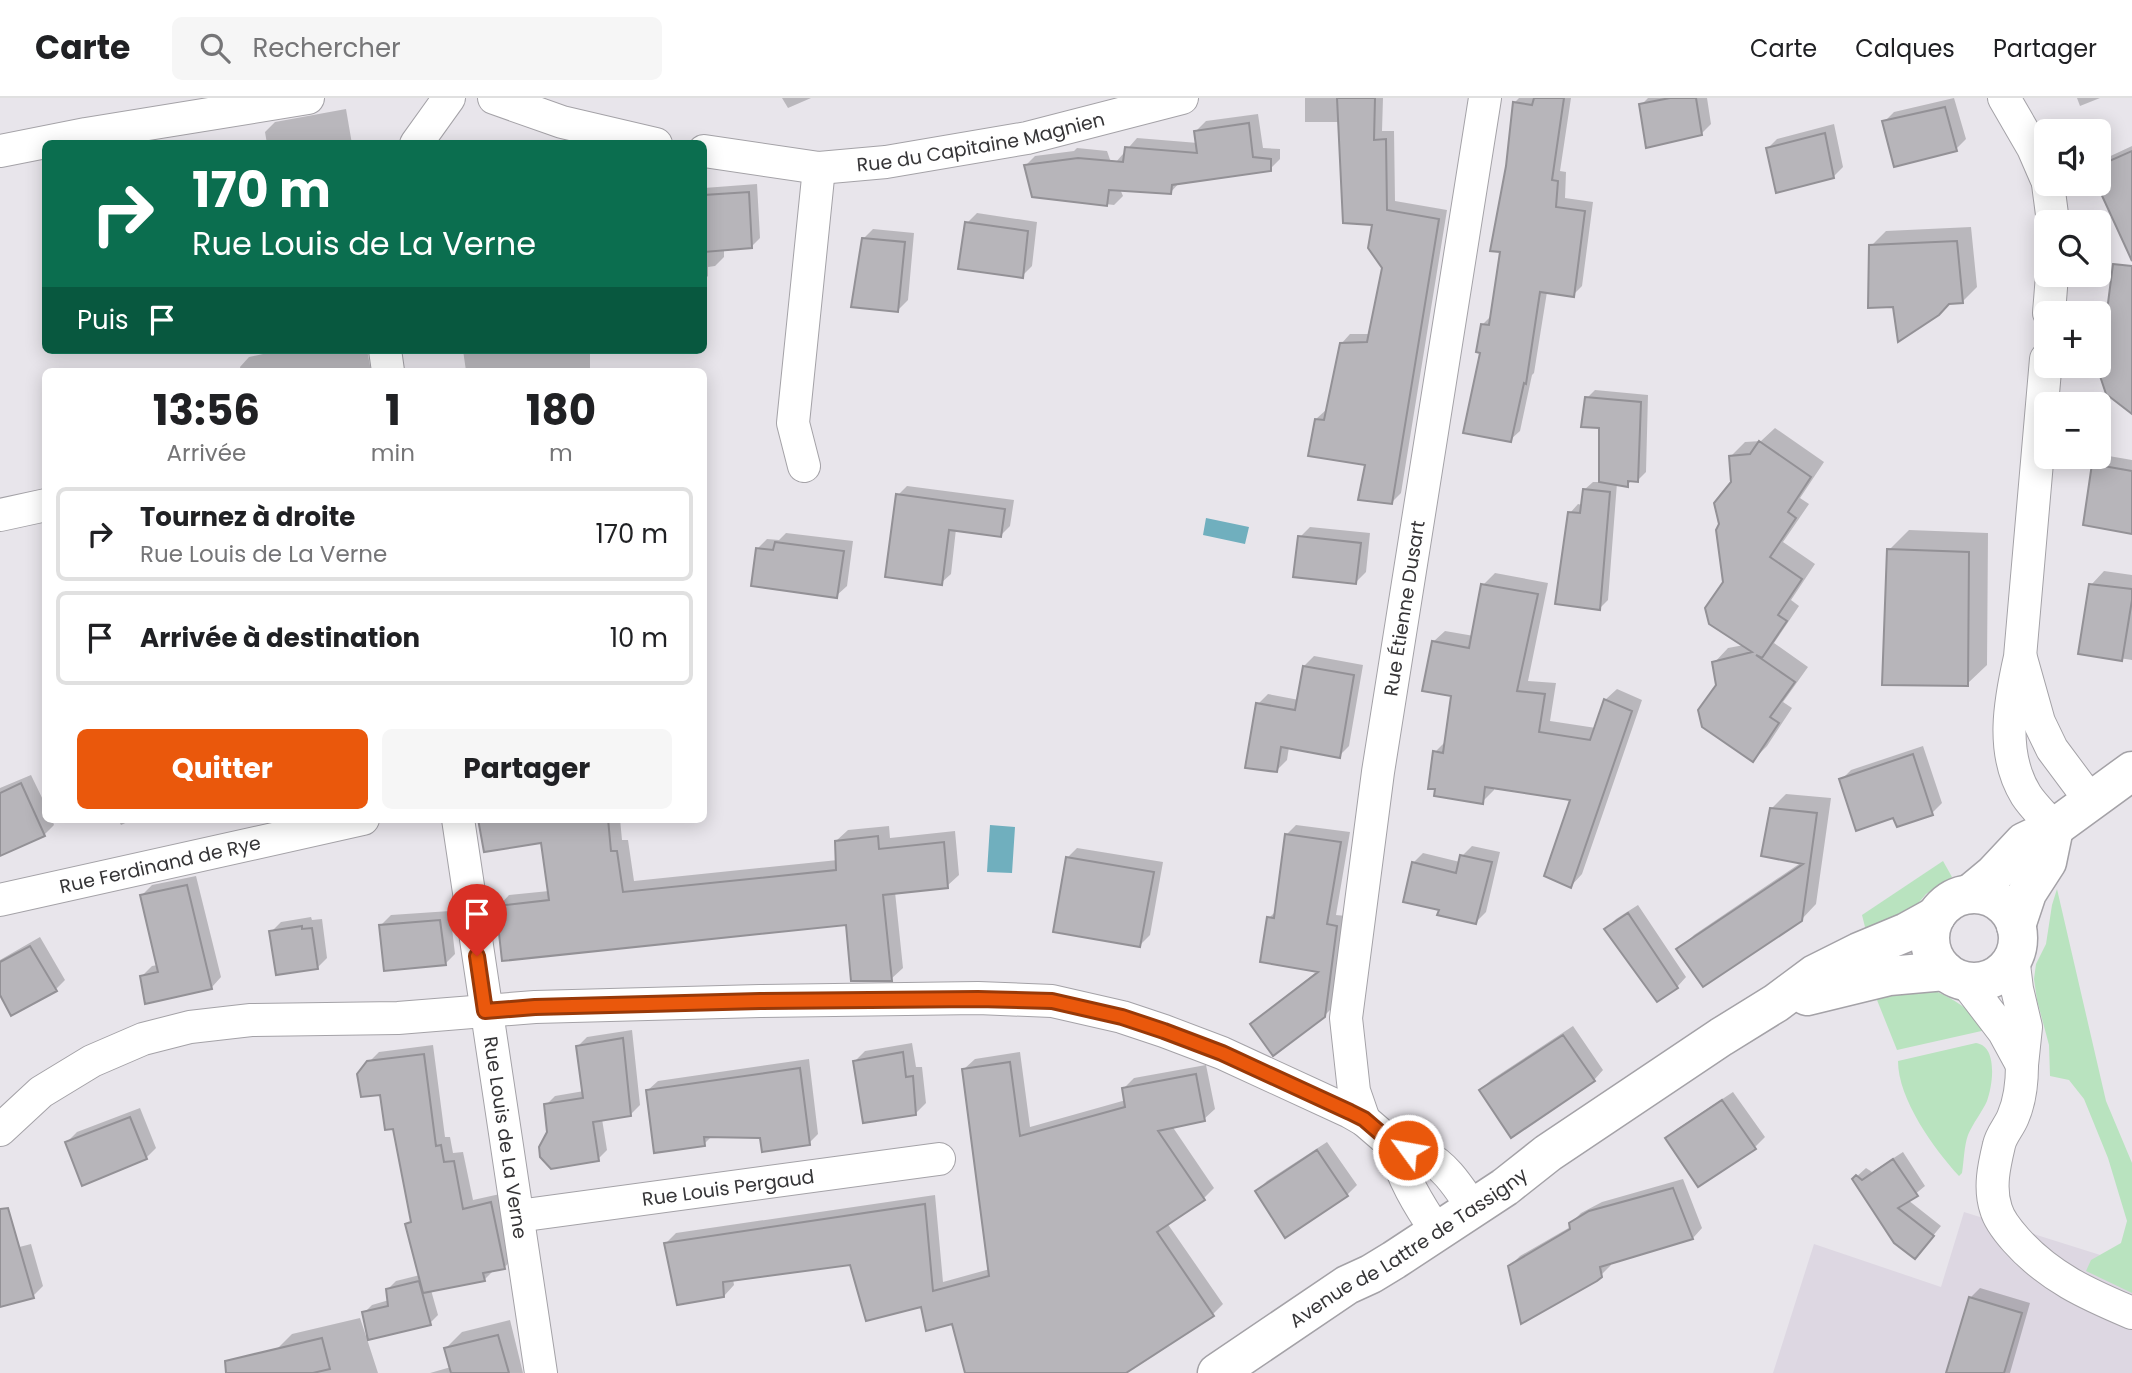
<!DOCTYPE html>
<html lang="fr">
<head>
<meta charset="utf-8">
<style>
	body { margin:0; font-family:Poppins,sans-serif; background:#f6f6f6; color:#202124; height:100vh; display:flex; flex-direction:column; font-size:26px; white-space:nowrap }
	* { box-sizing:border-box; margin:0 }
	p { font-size:23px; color:#757577 }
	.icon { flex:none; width:38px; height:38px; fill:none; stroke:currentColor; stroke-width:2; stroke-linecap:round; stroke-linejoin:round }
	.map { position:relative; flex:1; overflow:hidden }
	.drawer { position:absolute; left:42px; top:270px; width:665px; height:455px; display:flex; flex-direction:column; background:#fff; border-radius:10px; box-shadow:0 4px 18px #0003 }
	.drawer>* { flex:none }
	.guide { position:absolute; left:42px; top:42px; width:665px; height:214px; border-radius:10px; box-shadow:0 4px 18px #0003; background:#0b6e4f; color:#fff; overflow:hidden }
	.fabs { position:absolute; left:2034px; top:21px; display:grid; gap:14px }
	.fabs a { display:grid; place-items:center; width:77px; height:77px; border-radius:10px; background:#fff; box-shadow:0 4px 18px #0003; font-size:35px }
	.pin { position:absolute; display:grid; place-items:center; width:60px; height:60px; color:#fff; margin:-72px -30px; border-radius:50% 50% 50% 0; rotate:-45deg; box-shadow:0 0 7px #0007 }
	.pin .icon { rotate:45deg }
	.me { position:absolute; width:77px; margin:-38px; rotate:302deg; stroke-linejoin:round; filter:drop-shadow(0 0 5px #0008) }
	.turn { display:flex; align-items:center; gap:24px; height:147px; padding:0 35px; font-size:32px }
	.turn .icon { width:91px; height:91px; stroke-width:2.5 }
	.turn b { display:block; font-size:49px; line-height:60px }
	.then { display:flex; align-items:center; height:66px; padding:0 35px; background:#0003; gap:14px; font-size:26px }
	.eta { display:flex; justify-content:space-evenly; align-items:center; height:119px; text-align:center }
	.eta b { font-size:42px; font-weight:700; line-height:49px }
	.cta { display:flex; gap:14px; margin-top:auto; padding:14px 35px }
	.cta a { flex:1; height:80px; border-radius:10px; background:#ea580c; color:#fff; font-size:28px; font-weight:700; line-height:80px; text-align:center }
	.cta a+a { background:#f6f6f6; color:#202124 }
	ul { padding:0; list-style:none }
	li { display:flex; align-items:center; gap:21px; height:94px; margin:0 14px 10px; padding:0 21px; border:4px solid #e0e0e0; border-radius:10px }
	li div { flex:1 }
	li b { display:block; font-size:26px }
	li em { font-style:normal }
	header { display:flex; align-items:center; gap:42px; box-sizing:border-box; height:98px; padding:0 35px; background:#fff; border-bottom:2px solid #e0e0e0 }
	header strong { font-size:33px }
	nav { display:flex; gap:38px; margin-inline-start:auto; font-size:24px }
	.search { width:490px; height:63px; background:#f6f6f6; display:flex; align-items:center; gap:18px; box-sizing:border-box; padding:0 24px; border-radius:10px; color:#757577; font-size:26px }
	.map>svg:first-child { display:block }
	.built { fill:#ddd7e2 }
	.green { fill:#b9e3bf }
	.water { fill:#70afbe }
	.shadow { fill:#0003 }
	.building { fill:#b7b5ba; stroke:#939196; stroke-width:2 }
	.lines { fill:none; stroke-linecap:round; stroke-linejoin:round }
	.minor-casing { stroke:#a4a2a7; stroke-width:34 }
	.secondary-casing { stroke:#a4a2a7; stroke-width:41 }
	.minor { stroke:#fff; stroke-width:32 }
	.secondary { stroke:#fff; stroke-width:38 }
	.route-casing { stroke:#983908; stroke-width:18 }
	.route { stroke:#ea580c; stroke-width:12 }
	.labels { text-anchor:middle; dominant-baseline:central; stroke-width:6; stroke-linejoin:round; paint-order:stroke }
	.street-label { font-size:19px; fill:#363537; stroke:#f5f3f8 }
</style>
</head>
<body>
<header>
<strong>Carte</strong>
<div class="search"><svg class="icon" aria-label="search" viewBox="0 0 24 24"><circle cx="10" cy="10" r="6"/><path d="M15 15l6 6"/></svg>Rechercher</div>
<nav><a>Carte</a><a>Calques</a><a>Partager</a></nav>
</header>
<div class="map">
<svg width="2132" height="1275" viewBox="0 0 2132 1275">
	<rect width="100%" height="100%" fill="#e8e5eb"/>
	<!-- built -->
	<path class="built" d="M1964 1114 2132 1167V1275H1773L1814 1146 1941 1189Z"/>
	<!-- green -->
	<path class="green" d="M1943 763 1952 779 1926 796 1915 809 1867 837 1862 817Z
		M2057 791 2106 1003 2132 1065V1195L2086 1173 2091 1162 2121 1145 2127 1123 2108 1060 2084 1001 2069 982 2050 978 2049 947 2037 902 2034 881 2036 866 2046 846 2052 807Z
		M1931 891C1952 900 1973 912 1986 932L1897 952 1875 897Z
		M1976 945C1998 948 1993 987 1987 1003 1982 1014 1973 1025 1968 1037 1964 1048 1964 1063 1962 1075L1959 1078C1934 1051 1898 1001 1898 963Z"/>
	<!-- water -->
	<path class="water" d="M1206 420 1249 429 1245 446 1203 437Z
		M990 727 1015 729 1012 775 987 774Z"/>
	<!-- shadow -->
	<path class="shadow" d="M782 0H811L788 10Z
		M1305 0H1383L1382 33H1394L1395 103 1447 112 1401 395 1392 404 1367 365 1316 321 1326 312 1328 313 1341 246 1350 236H1371L1384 169 1374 125 1340 24H1305Z
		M1519 0H1571L1560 73 1566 74 1565 100 1593 104 1582 188 1573 197 1547 194 1534 275 1532 277 1520 333 1510 342 1482 253 1483 226 1492 217 1502 153 1507 69 1514 5Z
		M1648 0H1707L1711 26 1701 36 1641 7Z
		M1954 0 1966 41 1956 51 1884 24 1894 14Z
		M2077 0H2100L2080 8Z
		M346 11 352 46H267L265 34 275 24Z
		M1258 16 1263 50 1280 51V61L1270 71 1180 84 1170 95 1120 91 1123 98 1114 107 1034 97 1026 67 1035 58 1074 53 1077 50 1107 53 1116 79V64L1137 40 1198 45 1196 33 1206 23Z
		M1834 26 1843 69 1833 79 1767 51 1777 41Z
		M2132 48V115L2098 85V66L2102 62Z
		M757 86 760 140 751 149 724 151V159L715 168 708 169V178L704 182V90Z
		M977 115 1037 124 1032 168 1022 178 967 125Z
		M1971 129 1977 189 1962 204 1895 207 1871 148 1886 133Z
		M873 131 914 135 908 202 898 212 863 141Z
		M281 252H367L371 273H241L240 269 249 259Z
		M463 252H590V273H466Z
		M1595 292 1648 297 1646 374 1638 382H1632L1627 387 1617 385 1608 502 1600 510 1570 415 1578 406 1582 407 1584 392 1593 384H1600L1601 329 1587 300Z
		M1775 330 1824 364 1800 400 1809 406 1783 444 1815 466 1791 502 1799 508 1774 545 1808 569 1783 604 1792 610 1767 648 1753 662 1718 587 1714 565 1728 550 1744 547 1725 485 1732 384 1731 358 1745 344 1761 343Z
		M2103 357 2132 362V431L2093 367Z
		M907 388 1014 402 1010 428 1001 437 956 431 951 476 941 485 898 397Z
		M1310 429 1370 435 1366 474 1356 484 1300 439Z
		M1909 432 1988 435 1987 567 1967 586 1889 452Z
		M786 435 853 443 847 488 836 498 757 451 767 441 779 442Z
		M2104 473 2132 477V562L2080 554 2091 487Z
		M1495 475 1548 485 1528 583 1556 585 1550 623 1596 630 1605 602 1617 591 1642 602 1582 776 1571 788 1572 701 1494 689V692L1482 704 1435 654 1447 642 1453 597 1433 544 1445 533 1474 538 1483 487Z
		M1314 558 1363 567 1349 648 1339 658 1289 649 1287 662 1277 672 1258 606 1268 596 1299 602 1304 568Z
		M1923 648 1942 705 1932 715 1894 718 1841 682 1851 672Z
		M31 677 46 708V721H52L54 727 44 737 0 744V690Z
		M1786 696 1831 700 1816 806 1801 822 1679 852 1694 837 1802 764 1771 711Z
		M118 721H134L121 727Z
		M480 721H620L622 742H628L634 783 838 762 836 743 848 732 889 728 890 740 955 733 959 777 947 788 895 794 903 870 891 881 847 825 498 809 509 797 549 793 542 743Z
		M1296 727 1350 734 1336 817 1346 818 1334 908 1324 918 1252 926 1262 917 1319 872 1269 820 1277 812 1286 737Z
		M1472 748 1500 754 1486 814 1476 824 1441 811 1413 765 1423 755 1460 764 1462 758Z
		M1077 750 1163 764 1150 837 1140 847 1067 760Z
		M196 778 221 879 212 889 142 878 152 868 158 867 142 797 152 787Z
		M1638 807 1686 879 1677 889 1606 831 1616 821Z
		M450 813 455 856 445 866 381 827 391 817Z
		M311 819 312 822 322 821 327 860 317 870 271 834 281 824Z
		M40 839 65 882 55 892 0 894V862Z
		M1573 928 1603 972 1594 982 1481 992 1491 982Z
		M632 932 640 1007 630 1017 602 1021 607 1052 598 1061 548 1034 546 1007 555 998 584 993 578 948 587 939Z
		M912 945 916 969H922L926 1005 916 1015 855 963 865 953Z
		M433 947 445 1039H450L453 1055 463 1054 473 1102 500 1096 513 1160 504 1170 494 1172 484 1182 431 1192 438 1217 430 1225 367 1241 378 1275H281L276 1252 292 1236 360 1220 366 1238 369 1237 364 1215 372 1207 389 1202 388 1191 396 1183 420 1177 407 1127 412 1121 394 1029 369 964 379 954Z
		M1020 954 1030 1029 1126 1002 1124 990 1134 980 1206 967 1215 1011 1204 1021 1172 1028 1214 1090 1204 1100 1167 1125 1223 1206 1213 1216 1138 1265 1104 1275H966L953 1224 852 1165 733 1181 734 1187 724 1198 666 1145 676 1135 935 1097 943 1184 990 1171 964 971 975 961Z
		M809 961 818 1036 809 1045 762 1038 713 1037 704 1046 648 992 658 983Z
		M1733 994 1765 1039 1755 1049 1698 1087 1667 1041 1677 1031Z
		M140 1010 156 1050 146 1060 67 1044 77 1034Z
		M1327 1044 1357 1087 1347 1097 1257 1093 1267 1083Z
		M1903 1054 1925 1088 1908 1102 1941 1128 1923 1150 1854 1081 1866 1070 1872 1074Z
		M1683 1081 1702 1130 1693 1140 1610 1164 1611 1167 1596 1182 1510 1168 1520 1158 1572 1128 1571 1125 1581 1115 1602 1104Z
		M31 1146 43 1188 33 1198 0 1207V1154Z
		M1980 1190 2030 1205 2010 1275H1948L1970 1200Z
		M510 1222 523 1275H430L451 1269 446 1250 462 1234Z"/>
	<!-- building -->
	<path class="building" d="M1337 0H1375L1374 42 1386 41 1387 112 1439 121 1392 406 1358 402 1365 367 1308 358 1315 321 1324 322 1340 245 1367 244 1382 170 1368 150 1372 127 1343 125Z
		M1534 0H1564L1552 82 1558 83 1556 109 1585 113 1574 199 1540 194 1526 286 1524 285 1511 344 1463 335 1480 255 1476 254 1481 226 1489 227 1500 154 1490 153 1506 68 1513 4 1532 7Z
		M1670 0H1696L1702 37 1646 50 1639 6Z
		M1945 9 1957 53 1894 69 1882 23Z
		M1249 25 1253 59 1271 61V73L1172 87 1171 96 1109 92 1107 108 1032 99 1024 67 1078 60 1123 64 1125 49 1197 55 1194 33Z
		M1825 35 1834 80 1776 95 1766 50Z
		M2132 53V163L2098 89V68Z
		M749 94 752 150 704 154V97Z
		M965 124 1028 133 1023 180 958 171Z
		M862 140 905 144 898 214 851 209Z
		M1957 143 1963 205 1949 206 1939 217 1898 244 1893 209 1868 210 1869 147Z
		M2113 166 2132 168V316L2106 296 2099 275Z
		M1585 299 1641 304 1638 384 1628 383V389L1599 384V330L1581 329Z
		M1759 343 1811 379 1788 414 1796 420 1770 459 1802 481 1778 517 1787 523 1762 560 1756 557 1795 584 1770 619 1779 625 1753 664 1702 629 1698 612 1716 587 1712 564 1752 554 1709 526 1705 510 1723 484 1716 432 1719 426 1714 405 1731 384 1729 358 1750 356Z
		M2092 366 2132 373V436L2083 427Z
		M1583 391 1610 394 1600 512 1555 506 1568 414 1580 415Z
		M896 396 1005 411 1001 439 949 432 942 487 885 479Z
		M1298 438 1361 445 1356 486 1293 479Z
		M775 444 844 453 837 500 751 488 756 450 773 452Z
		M1887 451 1969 454 1968 588 1882 587Z
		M1481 486 1538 496 1517 593 1545 596 1539 634 1590 642 1604 601 1632 613 1571 790 1544 778 1570 702 1485 689 1483 706 1434 698 1435 691H1428L1433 653 1443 655 1451 598 1422 593 1432 543 1469 550Z
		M2089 486 2132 491V502L2122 563 2078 556Z
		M1303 568 1354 577 1340 660 1281 649 1277 674 1245 670 1256 605 1295 612Z
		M1913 656 1933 717 1897 729 1893 720 1856 733 1839 681Z
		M21 685 45 738 0 758V695Z
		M1770 710 1817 715 1802 823 1703 889 1676 851 1803 766 1761 758Z
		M478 721H608L611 753H617L623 794 836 772 835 743 878 738 879 751 944 744 948 790 883 797 892 883H851L846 827 502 863 496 808 549 802 541 745 484 754Z
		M1285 736 1341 744 1327 826 1337 828 1325 919 1273 958 1250 926 1318 874 1260 864 1267 819 1274 820Z
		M1460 757 1492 764 1476 826 1437 817 1439 812 1403 804 1412 764 1456 775Z
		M1066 759 1154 774 1140 849 1053 834Z
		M187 787 212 891 145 906 140 878 158 874 140 797Z
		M1628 815 1678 890 1657 904 1604 831Z
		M440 822 446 867 384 873 379 827Z
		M302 828V831L312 830 318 871 276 877 269 833Z
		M30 848 57 893 11 918 0 897V864Z
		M1563 937 1595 983 1511 1040 1479 992Z
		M623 940 631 1018 593 1024 599 1063 551 1071 540 1059 539 1049 547 1034 544 1006 583 1000 576 948Z
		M903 954 906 979 913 978 916 1017 863 1025 853 963Z
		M424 956 436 1048 441 1047 444 1064 454 1063 463 1111 491 1104 505 1171 483 1175 485 1183 423 1195 405 1126 411 1124 393 1031 385 1032 380 997 361 999 357 976 367 963Z
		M1010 964 1020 1038 1125 1009 1122 990 1196 976 1205 1023 1158 1033 1205 1102 1157 1134 1214 1218 1126 1275H965L952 1226 926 1233 921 1209 866 1223 850 1167 723 1184 724 1199 677 1207 664 1145 925 1106 933 1193 989 1178 962 971Z
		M800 970 810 1047 762 1054 760 1040 704 1039 705 1048 654 1055 646 992Z
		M1722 1002 1756 1051 1698 1089 1665 1040Z
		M130 1019 147 1061 82 1088 65 1044Z
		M1317 1052 1348 1098 1285 1140 1255 1093Z
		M1893 1061 1918 1098 1898 1110 1934 1138 1915 1161 1894 1145 1852 1081 1856 1077 1862 1082Z
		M1673 1090 1693 1141 1600 1169 1602 1179 1597 1183 1521 1226 1508 1168 1570 1131 1569 1125 1589 1113Z
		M8 1110 34 1200 0 1209V1111Z
		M419 1183 431 1227 368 1242 362 1214 388 1208 386 1191Z
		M1969 1199 2022 1215 2004 1275H1946Z
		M498 1237 509 1275H451L444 1250Z
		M322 1240 330 1271 313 1275H226L225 1263Z"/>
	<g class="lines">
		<defs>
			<g id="minor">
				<path d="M494 0 562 24 656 46"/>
				<path d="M2004 0 2033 50 2046 80"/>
				<path d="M416 46 449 0"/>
				<path d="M0 53 86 36 308 0"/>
				<path id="s1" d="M704 53 819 70 886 64 1027 40 1182 0"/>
				<path d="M2048 86 2053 124"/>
				<path d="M2049 215 2052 177"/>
				<path d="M385 252 388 273"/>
				<path d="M2046 261 2020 559C2010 603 2000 655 2026 697 2033 708 2045 719 2054 730"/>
				<path d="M804 368 793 325 819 70"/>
				<path d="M0 417 46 407"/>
				<path d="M2021 560 2039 624 2052 651 2090 702"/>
				<path id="s2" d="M458 721 541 1275"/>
				<path id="s3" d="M0 802 363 721"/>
				<path d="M1965 883 2004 934 2022 967 2026 929 2017 891 2013 859"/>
				<path d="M2022 967C2022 984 2020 1003 2013 1019 2009 1029 2001 1037 1999 1047 1994 1068 1989 1090 1996 1111 1999 1122 2008 1133 2016 1142 2049 1179 2087 1196 2132 1215"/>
				<path id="s4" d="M1364 1022 1354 993 1346 920 1378 674 1485 0"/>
				<path d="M0 1032 41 994 92 963 143 941 190 929 251 922 398 920 535 909 760 903 978 900 1052 903 1122 919 1164 933 1222 955 1350 1014 1364 1022 1393 1047"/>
				<path id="s5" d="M518 1118 939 1061"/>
				<path d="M1437 1134C1418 1106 1402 1079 1393 1047 1403 1050 1415 1052 1424 1057 1447 1069 1459 1090 1473 1110"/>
			</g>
			<g id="secondary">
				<path d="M1970 796 1994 776 2024 744 2054 730 2132 673"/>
				<circle cx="1974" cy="840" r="44"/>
				<path d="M2016 828 2027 795 2047 764 2054 730"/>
				<path d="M1807 898 1889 878 1945 873"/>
				<path id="s6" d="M1217 1275 1347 1187 1371 1176 1394 1162 1505 1089 1548 1055 1721 939 1776 905 1815 876 1859 854 1907 834 1936 818"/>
			</g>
		</defs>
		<!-- minor casing -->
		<use href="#minor" class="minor-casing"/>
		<!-- secondary casing -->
		<use href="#secondary" class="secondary-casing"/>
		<!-- minor -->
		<use href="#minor" class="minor"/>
		<!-- secondary -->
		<use href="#secondary" class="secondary"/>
	</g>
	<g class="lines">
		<defs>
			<path id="route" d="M477 858 485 913 535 909 760 903 978 901 1052 903 1122 919 1164 933 1222 955 1350 1014 1364 1021 1393 1046 1408 1052"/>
		</defs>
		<!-- route casing -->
		<use href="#route" class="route-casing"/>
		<!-- route -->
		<use href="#route" class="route"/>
	</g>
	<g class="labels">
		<!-- street labels -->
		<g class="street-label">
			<text stroke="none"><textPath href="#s1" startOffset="280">Rue du Capitaine Magnien</textPath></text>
			<text stroke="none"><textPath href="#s4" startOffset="518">Rue Étienne Dusart</textPath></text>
			<text stroke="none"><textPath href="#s3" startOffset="164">Rue Ferdinand de Rye</textPath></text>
			<text stroke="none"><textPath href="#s2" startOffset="322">Rue Louis de La Verne</textPath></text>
			<text stroke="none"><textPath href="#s5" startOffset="212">Rue Louis Pergaud</textPath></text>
			<text stroke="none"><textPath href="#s6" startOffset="229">Avenue de Lattre de Tassigny</textPath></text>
		</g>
	</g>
</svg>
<div class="fabs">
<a><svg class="icon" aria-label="sound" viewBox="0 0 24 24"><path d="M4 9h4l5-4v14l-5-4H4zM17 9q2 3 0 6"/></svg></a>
<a><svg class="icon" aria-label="search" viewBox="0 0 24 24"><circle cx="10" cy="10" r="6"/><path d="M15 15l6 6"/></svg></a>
<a>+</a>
<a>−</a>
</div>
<div class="pin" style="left:477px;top:858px;background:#d93025"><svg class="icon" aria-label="arrive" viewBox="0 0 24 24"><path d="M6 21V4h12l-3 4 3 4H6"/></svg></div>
<svg class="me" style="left:1408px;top:1052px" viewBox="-20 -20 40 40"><circle r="17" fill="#ea580c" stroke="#fff" stroke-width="3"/><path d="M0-11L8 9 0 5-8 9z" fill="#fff"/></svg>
<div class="guide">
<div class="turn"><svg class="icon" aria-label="right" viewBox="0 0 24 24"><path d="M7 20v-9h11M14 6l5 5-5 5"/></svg><div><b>170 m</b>Rue Louis de La Verne</div></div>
<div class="then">Puis<svg class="icon" aria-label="arrive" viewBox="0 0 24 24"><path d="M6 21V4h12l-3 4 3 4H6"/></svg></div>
</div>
<section class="drawer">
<div class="eta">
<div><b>13:56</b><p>Arrivée</p></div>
<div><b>1</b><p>min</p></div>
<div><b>180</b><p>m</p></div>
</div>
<ul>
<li><svg class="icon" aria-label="right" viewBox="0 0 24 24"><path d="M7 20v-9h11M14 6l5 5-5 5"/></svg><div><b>Tournez à droite</b><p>Rue Louis de La Verne</p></div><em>170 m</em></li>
<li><svg class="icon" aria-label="arrive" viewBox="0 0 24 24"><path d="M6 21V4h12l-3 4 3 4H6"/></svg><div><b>Arrivée à destination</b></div><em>10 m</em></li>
</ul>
<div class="cta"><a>Quitter</a><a>Partager</a></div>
</section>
</div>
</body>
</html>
